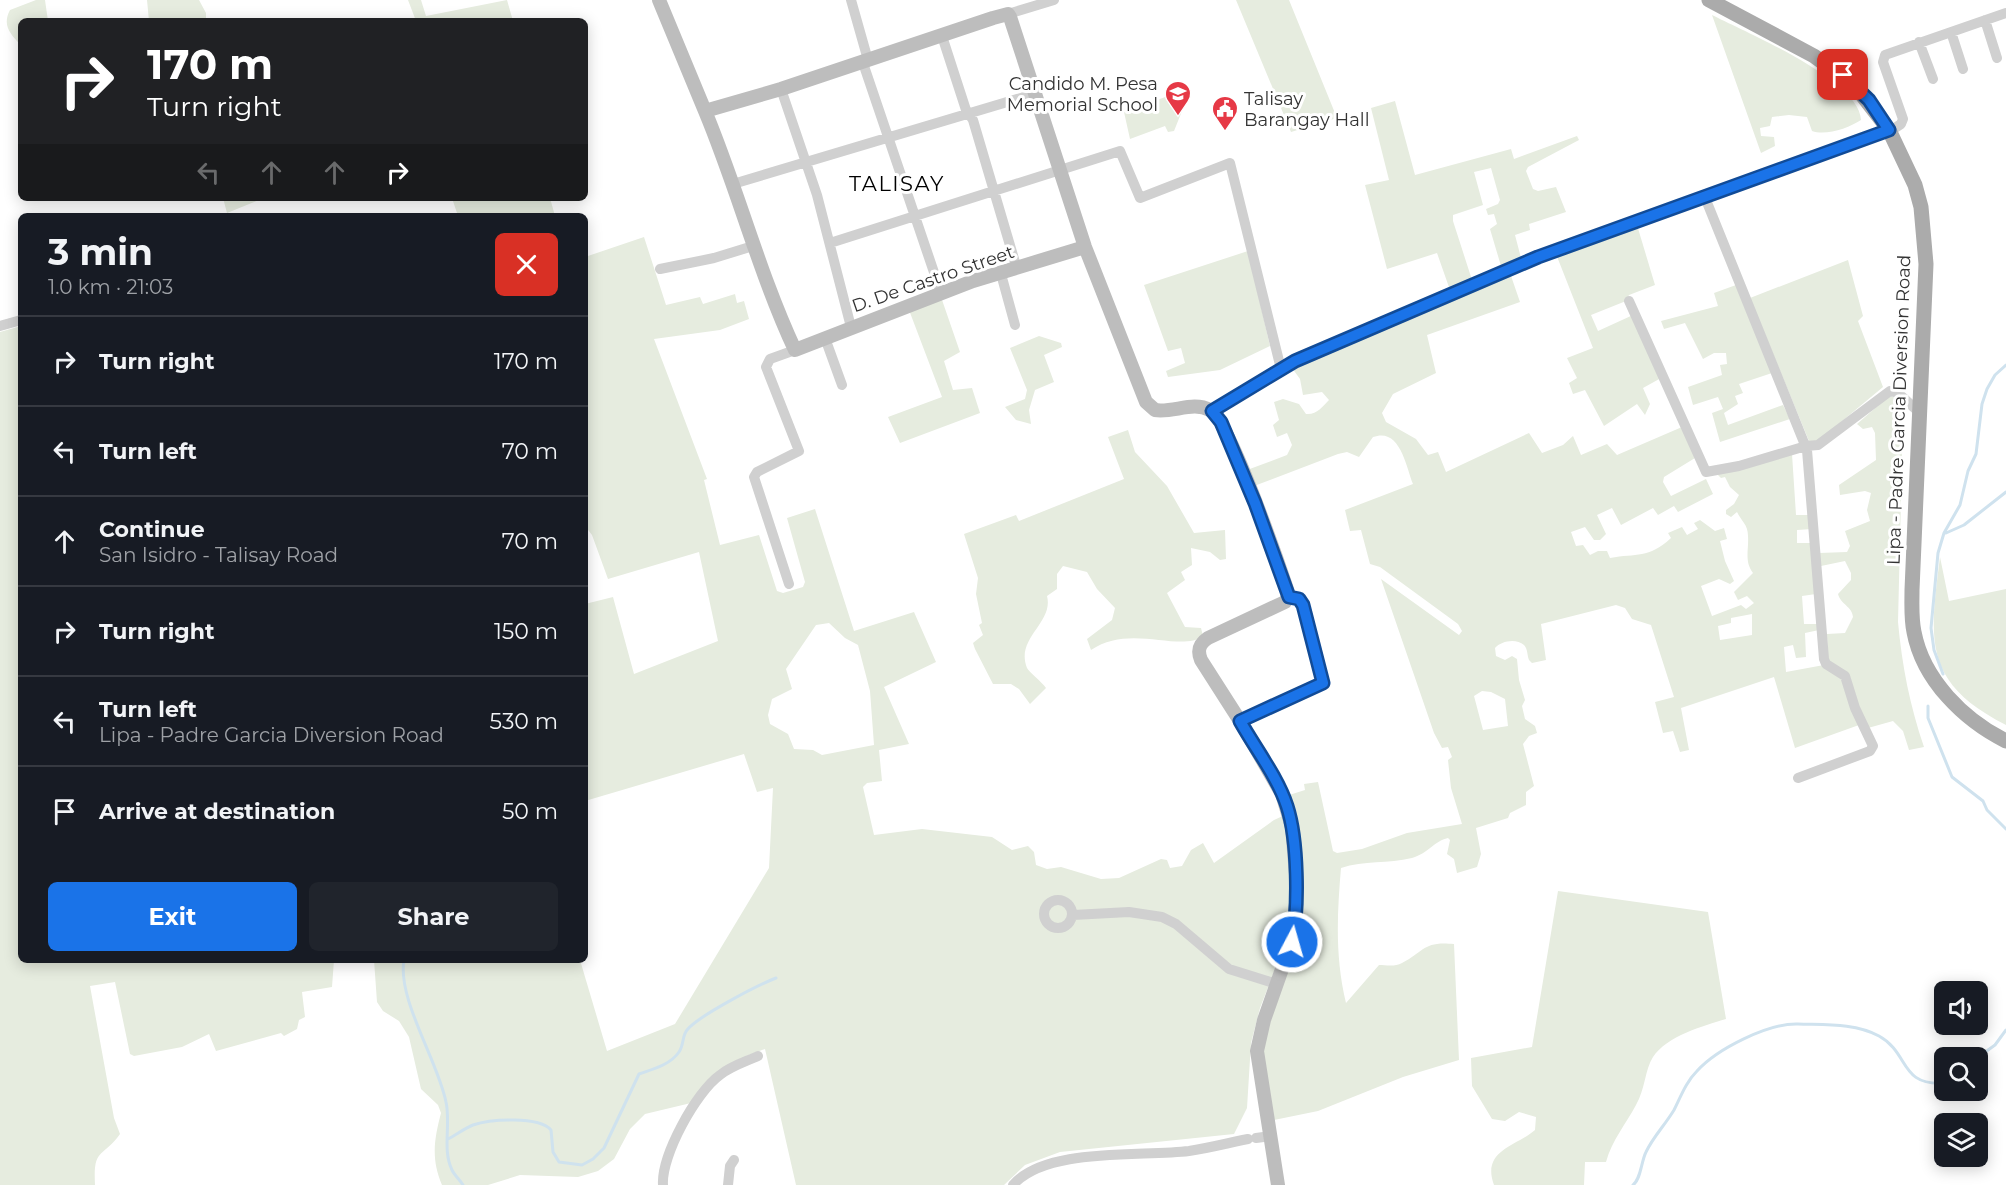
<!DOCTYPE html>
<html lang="en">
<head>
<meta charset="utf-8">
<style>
	body { margin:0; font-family:Montserrat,sans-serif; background:#20242c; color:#f1f3f6; height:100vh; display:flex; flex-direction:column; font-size:22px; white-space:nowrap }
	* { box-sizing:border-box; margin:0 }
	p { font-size:20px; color:#9ea1a6 }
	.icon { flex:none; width:33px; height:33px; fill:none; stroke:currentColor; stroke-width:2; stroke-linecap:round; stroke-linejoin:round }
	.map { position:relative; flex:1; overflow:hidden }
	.side { position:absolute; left:18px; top:213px; width:570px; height:750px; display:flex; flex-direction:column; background:#171b24; border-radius:9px; box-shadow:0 3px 15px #0003 }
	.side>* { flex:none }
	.guide { position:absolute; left:18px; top:18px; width:570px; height:183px; border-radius:9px; box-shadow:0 3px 15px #0003; background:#202124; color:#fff; overflow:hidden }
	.tools { position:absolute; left:1934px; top:981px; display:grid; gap:12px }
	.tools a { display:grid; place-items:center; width:54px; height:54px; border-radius:9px; background:#171b24; box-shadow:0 3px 15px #0003; font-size:30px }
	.pin { position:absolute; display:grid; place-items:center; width:51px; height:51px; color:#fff; margin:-26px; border-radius:12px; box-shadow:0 3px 9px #0006 }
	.me { position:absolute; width:66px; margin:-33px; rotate:6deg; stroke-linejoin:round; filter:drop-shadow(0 0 4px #0008) }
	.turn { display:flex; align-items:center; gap:21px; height:126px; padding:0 30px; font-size:27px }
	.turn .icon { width:78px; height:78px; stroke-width:2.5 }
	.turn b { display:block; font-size:42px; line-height:51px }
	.lanes { display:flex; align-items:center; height:57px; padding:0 30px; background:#0003; justify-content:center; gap:30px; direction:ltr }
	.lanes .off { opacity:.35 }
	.round { display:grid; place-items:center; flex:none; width:63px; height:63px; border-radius:9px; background:#20242c }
	.headline { display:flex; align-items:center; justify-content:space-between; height:102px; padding:0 30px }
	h1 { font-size:36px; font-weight:700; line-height:45px }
	.action { display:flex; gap:12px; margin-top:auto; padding:12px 30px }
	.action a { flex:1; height:69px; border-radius:9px; background:#1a73e8; color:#fff; font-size:24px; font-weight:700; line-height:69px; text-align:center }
	.action a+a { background:#20242c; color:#f1f3f6 }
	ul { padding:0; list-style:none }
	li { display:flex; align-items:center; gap:18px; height:90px; padding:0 30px; border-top:2px solid #363941 }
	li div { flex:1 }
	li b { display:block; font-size:22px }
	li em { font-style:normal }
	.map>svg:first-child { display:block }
	.green { fill:#e6ecdf; fill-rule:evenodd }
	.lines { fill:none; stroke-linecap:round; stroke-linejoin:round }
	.stream { stroke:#cfe2ee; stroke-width:3 }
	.street { stroke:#d0d0d0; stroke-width:10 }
	.secondary { stroke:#bdbdbd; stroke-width:14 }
	.primary { stroke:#ababab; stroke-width:15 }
	.route-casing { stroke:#114b97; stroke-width:15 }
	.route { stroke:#1a73e8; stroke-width:10 }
	.labels { text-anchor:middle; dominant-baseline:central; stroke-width:6; stroke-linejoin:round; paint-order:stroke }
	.poi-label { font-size:18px; fill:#333; stroke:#fff; text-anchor:end }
	.street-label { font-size:18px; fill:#333; stroke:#fff }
	.quarter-label { font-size:21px; letter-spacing:1.5px; fill:#000; stroke:#fff }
</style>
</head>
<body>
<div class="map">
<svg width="2006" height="1185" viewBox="0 0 2006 1185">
	<rect width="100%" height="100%" fill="#fff"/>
	<!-- green -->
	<path class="green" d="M36 0H45L48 21H21V45C10 34 2 25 10 10Z
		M147 0H199L206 13V21H149Z
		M408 0H421L426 16 507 0 513 21H416Z
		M1236 0H1289L1337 118 1291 132Z
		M1712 15C1745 32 1860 80 1861 120 1849 128 1826 136 1812 131L1807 117 1789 115 1772 117 1770 126 1760 128 1761 136 1774 137 1775 146 1761 153Z
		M1179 92 1183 93 1186 101 1174 131 1168 132 1165 126 1130 139 1124 112Z
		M1395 101 1415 175 1511 149 1514 159 1577 136 1579 140 1528 167 1526 171 1533 189 1538 191 1556 187 1566 212 1529 224 1530 230 1515 235 1521 258 1501 266 1490 229 1497 224 1494 214 1488 215 1486 209 1498 204 1500 200 1491 168 1474 172 1483 205 1453 215V221L1472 280 1450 290 1437 253 1387 269 1365 185 1389 180 1371 108Z
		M223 198H264L227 213Z
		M452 198H550L555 216H458Z
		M1637 225 1655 285 1629 295 1626 301 1591 315 1598 331 1633 315 1661 378 1643 388 1650 404 1645 415 1637 404 1604 426 1585 390 1573 394 1569 383 1577 378 1567 358 1593 348 1556 254Z
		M644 237 666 305 700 297 703 304 735 294 737 303 744 301 749 319 720 330 654 339 707 479 704 480 720 545 759 535 777 591 783 593 803 587 805 582 787 518 815 509 854 631 914 612 936 662 884 687 909 744 879 750 882 781 867 783 863 787 874 835 922 829 992 837 1012 850 1028 846 1034 852 1036 865 1047 869 1061 867 1101 879 1119 878 1161 859 1167 860 1170 868 1182 866 1191 850 1203 843 1214 863 1274 820 1285 815 1292 865 1289 933 1260 1008 1251 1043 1247 1108 1234 1134 1060 1152 1025 1165 1004 1185H796L765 1049 746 1056 691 1103 645 1114 630 1129 614 1159 598 1171 578 1177 520 1175 488 1185H442C431 1159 434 1140 441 1113L438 1105 421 1089 409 1037 399 1021 383 1011 377 1002 374 960H580L607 1051 675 1024 769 868 773 788 757 792 744 754 585 801V604L613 597 634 674 718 641 699 552 608 579 592 535 585 526V257ZM829 623 845 638 858 645 870 691 874 745 822 755 813 750 794 749 788 734 770 724 768 715 772 699 792 689 786 669 816 625Z
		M1248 251 1270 346 1220 370 1168 377 1166 371 1185 363 1181 348 1168 351 1144 285Z
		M1848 260 1863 316 1858 321 1883 387 1817 442 1809 441 1750 298Z
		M1510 273 1520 302 1427 335 1436 373 1393 394 1382 413 1386 422 1416 439 1428 455 1438 452 1446 472 1529 433 1542 453 1563 445 1573 436 1581 455 1607 444 1617 455 1682 427 1695 458 1664 477 1663 482 1671 496 1706 479 1713 494 1678 512 1674 506 1658 515 1653 508 1621 525 1612 508 1597 515 1606 534 1600 540H1594L1585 527 1571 532 1576 546 1583 545 1590 555 1598 551H1607L1610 558C1637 553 1648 559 1671 538L1668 533 1682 527 1687 535 1698 529 1694 523 1700 520 1715 531 1724 528 1727 539 1720 541 1725 561 1734 581 1730 584 1719 579 1701 586 1712 616 1741 605 1746 609 1754 603 1747 596 1738 600 1734 592 1753 573C1744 561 1749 550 1748 536 1748 524 1741 521 1737 512L1731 517 1726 514V510L1734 504 1739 495 1730 487 1725 477 1721 478 1715 472 1792 454 1796 515H1811L1812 529 1797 530V543H1813L1816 594 1802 596 1804 624H1819V630L1805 633 1806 657 1796 658 1793 645 1784 647 1786 672 1824 665 1839 673 1859 725 1795 748 1774 677 1681 708 1689 750 1680 752 1673 731 1663 733 1655 702 1674 697 1651 625 1632 619 1625 608 1616 605 1541 624 1546 660 1532 663 1529 660C1527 656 1528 649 1524 645 1516 638 1501 641 1495 648L1496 656 1505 660 1512 656 1517 659 1519 680 1525 700 1522 706 1525 719 1535 726 1537 733 1529 736 1523 744 1534 786 1526 792V805L1510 813 1508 818 1476 828 1481 854 1477 867 1457 873 1454 859 1447 854 1450 840 1448 838C1434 841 1429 853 1412 858 1388 864 1364 860 1341 868 1337 915 1335 957 1346 1003L1379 965C1386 965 1395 967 1402 963 1425 951 1423 941 1454 944L1459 1060 1403 1077 1318 1111 1274 1120 1259 1051 1297 942 1286 796 1305 790 1304 784 1318 782 1333 851 1337 853 1362 849 1407 833 1462 824 1451 788 1448 760 1452 757 1448 747 1442 748 1434 733 1381 579 1459 635 1462 631 1458 624 1380 567 1370 564 1361 530 1350 531 1345 510 1413 484C1406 466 1400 427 1373 437L1359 457 1347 452 1338 454 1254 486 1247 470 1287 455 1292 445 1287 433 1277 437 1273 425 1279 420 1274 402 1283 399 1299 404 1306 414C1317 415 1322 407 1329 400L1322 392 1303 395 1300 379 1292 368ZM1752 614V635L1720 640 1718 626 1731 623V618ZM1482 691 1491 692 1505 699 1508 726 1483 730 1474 696Z
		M1736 285 1772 373 1739 384 1743 393 1735 396 1738 404 1724 413 1728 425 1783 405 1790 419 1720 442 1712 413 1723 409 1718 397 1693 405 1688 387 1722 375 1720 365 1727 364 1726 353H1714L1703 359 1685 323 1664 329 1661 321 1718 306 1714 293Z
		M941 297 960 352 944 361 953 390 972 388 980 413 900 443 888 417 942 397 909 310Z
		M21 326V960H334L332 987 302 992 305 1017 299 1020 297 1029 284 1036 281 1033 216 1051 209 1034 182 1047 134 1056 130 1054 115 982 90 986 114 1118 120 1134C102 1159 93 1147 95 1185H0V332Z
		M1039 336 1061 343 1062 347 1044 355 1054 382 1035 390 1029 410 1031 424 1016 420 1005 407 1025 399 1027 390 1010 348Z
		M1889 396 1900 399 1902 459 1898 622C1902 666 1910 706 1924 747L1909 750 1903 731 1893 721 1868 728 1853 693 1828 660 1827 634 1845 633 1853 617C1852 606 1841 605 1838 594L1851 580V573L1845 561 1821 566 1819 553 1847 552 1850 546 1845 531 1870 521 1867 510 1871 493 1865 491 1840 495 1839 485 1876 460 1875 433 1872 427 1863 429 1857 424Z
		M1128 430 1135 452 1167 486 1194 533 1225 530 1226 559 1220 560 1210 552 1191 548 1192 565 1181 572 1185 580 1167 593 1185 627 1201 628 1203 636C1180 653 1130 623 1091 650L1087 639 1112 620 1115 608 1097 589 1087 572 1063 566 1057 574V589L1047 596C1054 623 1015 638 1027 668 1029 672 1042 682 1046 688L1030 704 1019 689 1011 684H993L975 649 973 643 983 635 979 625 982 623 976 594 978 578 964 534 1016 515 1019 521 1124 479 1108 437Z
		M1940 557 1949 601 2006 589V725C1921 682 1930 638 1940 557Z
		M1558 891 1708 912 1726 1019C1703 1026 1667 1036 1653 1057 1645 1069 1645 1090 1636 1105 1626 1124 1612 1140 1606 1162H1585L1584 1185H1494C1481 1150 1517 1146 1535 1130L1536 1117 1519 1112 1505 1121 1492 1119 1472 1086 1471 1058 1532 1047Z"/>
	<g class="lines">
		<!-- stream -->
		<path class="stream" d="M1946 533 1964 525 2006 492
			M1943 674 1934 650 1931 628 1938 553 1944 533 1960 505 1968 471 1976 454 1982 404 1987 389 1995 375 2006 365
			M1928 706V718L1952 777 1983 801 1987 810 2006 829
			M404 960C397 999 438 1061 446 1102 451 1124 442 1150 452 1170 455 1176 460 1180 463 1185
			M1977 1058 1995 1045 2006 1030
			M448 1139C456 1135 465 1128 473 1125 490 1119 539 1116 551 1130L553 1152 559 1162 582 1165 593 1159 604 1148 639 1074C653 1069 670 1065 679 1052 684 1045 682 1036 687 1030 698 1016 758 985 776 978
			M1633 1185C1641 1179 1641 1162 1646 1152 1653 1137 1665 1125 1674 1110 1681 1096 1686 1082 1697 1071 1717 1049 1768 1023 1798 1024 1825 1025 1855 1023 1879 1036 1910 1053 1899 1086 1944 1083"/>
		<!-- street -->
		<path class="street" d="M851 0 868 60
			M1008 14 1054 0
			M1985 20 1997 58
			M1951 32 1963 69
			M942 36 966 110 973 120 1017 269
			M1919 42 1933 79
			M863 63 941 293
			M781 89 817 195 851 327
			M733 184 1034 94
			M1704 195 1807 450 1824 659 1826 664 1845 676 1855 708 1873 746 1870 751 1798 778
			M830 243 1120 151 1140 198 1230 163 1281 369
			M660 269 714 258 753 246
			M1001 274 1015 325
			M1629 301 1706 472 1739 466 1806 446 1818 445 1890 391 1898 393 1921 414
			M0 326 21 320
			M825 338 842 385
			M1212 411 1295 361 1538 257 1895 128 1901 124 1903 119 1883 62 1885 55 2006 13
			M789 584 754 477 757 472 799 451 766 367 770 359 795 350
			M1240 721 1323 683 1303 605 1299 599 1289 597
			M1044 914a14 14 0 1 1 28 0a14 14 0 1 1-28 0Z
			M1073 915 1129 912 1162 917 1176 924 1229 969 1277 984
			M1256 1138 1271 1136
			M663 1185C661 1156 696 1092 720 1075 731 1066 745 1062 758 1056
			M728 1185 730 1166 734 1160
			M1013 1185C1046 1147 1140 1157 1189 1151 1209 1148 1228 1143 1248 1139"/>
		<!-- secondary -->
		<path class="secondary" d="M659 0 705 111 781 89 993 18 1008 14 1010 17 1085 247 1146 402 1155 410C1173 413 1193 401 1210 410 1229 419 1280 568 1289 595L1285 602 1208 638C1199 644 1197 650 1201 660L1240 721 1282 794 1292 827 1297 887 1294 935 1264 1020 1257 1051 1278 1185
			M705 111C738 190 759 273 795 350L973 281 1085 247"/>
		<!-- primary -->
		<path class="primary" d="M1709 0 1814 56 1855 86 1889 130 1915 185 1921 207 1926 264 1912 590C1912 604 1911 618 1914 632 1923 680 1964 720 2006 741"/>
	</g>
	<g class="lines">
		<defs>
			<path id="route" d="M1292 942C1299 907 1298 840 1287 806 1277 776 1255 748 1240 721L1323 683 1303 605 1299 599 1289 597 1255 503 1221 422 1212 411 1295 361 1538 257 1889 130 1869 100 1843 75"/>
		</defs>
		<!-- route casing -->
		<use href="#route" class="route-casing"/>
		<!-- route -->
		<use href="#route" class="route"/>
	</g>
	<!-- icons -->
	<defs>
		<symbol id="school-pin" viewBox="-11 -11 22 30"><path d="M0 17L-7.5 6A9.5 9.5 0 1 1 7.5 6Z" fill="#e63946" stroke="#fff"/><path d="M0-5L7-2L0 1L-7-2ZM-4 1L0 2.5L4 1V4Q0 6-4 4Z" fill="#fff"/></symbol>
		<symbol id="civic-pin" viewBox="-11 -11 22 30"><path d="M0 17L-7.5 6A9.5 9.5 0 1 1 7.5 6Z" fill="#e63946" stroke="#fff"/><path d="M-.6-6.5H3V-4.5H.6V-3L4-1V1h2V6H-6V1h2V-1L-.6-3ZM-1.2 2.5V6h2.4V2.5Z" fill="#fff"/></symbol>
	</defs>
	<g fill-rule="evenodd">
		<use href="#school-pin" x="1163" y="79" width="30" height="40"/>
		<use href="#civic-pin" x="1210" y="94" width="30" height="40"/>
	</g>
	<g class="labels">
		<!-- poi labels -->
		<g class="poi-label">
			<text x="1158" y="84">Candido M. Pesa<tspan x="1158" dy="21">Memorial School</tspan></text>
			<text x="1244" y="99" text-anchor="start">Talisay<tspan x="1244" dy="21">Barangay Hall</tspan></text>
		</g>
		<!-- street labels -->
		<g class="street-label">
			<text transform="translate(933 279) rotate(-19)">D. De Castro Street</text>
			<text transform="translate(1899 410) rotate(-88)">Lipa - Padre Garcia Diversion Road</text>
		</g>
		<!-- quarter labels -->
		<g class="quarter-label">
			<text x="897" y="183">TALISAY</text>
		</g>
	</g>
</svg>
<div class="tools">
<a><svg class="icon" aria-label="sound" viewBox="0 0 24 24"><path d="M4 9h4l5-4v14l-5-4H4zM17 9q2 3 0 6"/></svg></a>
<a><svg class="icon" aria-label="search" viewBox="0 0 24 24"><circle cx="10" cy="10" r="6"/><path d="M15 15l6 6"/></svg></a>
<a><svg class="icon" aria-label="layers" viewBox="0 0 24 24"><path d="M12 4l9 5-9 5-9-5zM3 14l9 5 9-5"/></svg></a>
</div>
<div class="pin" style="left:1843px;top:75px;background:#d93025"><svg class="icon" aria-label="arrive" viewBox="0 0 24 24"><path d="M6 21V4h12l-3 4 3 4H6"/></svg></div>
<svg class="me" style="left:1292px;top:942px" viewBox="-20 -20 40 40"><circle r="17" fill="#1a73e8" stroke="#fff" stroke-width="3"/><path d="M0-11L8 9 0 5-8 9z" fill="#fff"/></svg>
<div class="guide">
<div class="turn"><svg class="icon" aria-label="right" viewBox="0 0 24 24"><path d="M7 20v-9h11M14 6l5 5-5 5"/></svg><div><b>170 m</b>Turn right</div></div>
<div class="lanes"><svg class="icon off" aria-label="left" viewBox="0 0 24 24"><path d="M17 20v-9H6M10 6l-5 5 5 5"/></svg><svg class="icon off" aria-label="ahead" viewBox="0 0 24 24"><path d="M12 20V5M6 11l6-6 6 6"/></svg><svg class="icon off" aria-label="ahead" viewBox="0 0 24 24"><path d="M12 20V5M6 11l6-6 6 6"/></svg><svg class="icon" aria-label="right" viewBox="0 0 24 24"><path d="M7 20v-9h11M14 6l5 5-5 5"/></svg></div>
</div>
<section class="side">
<div class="headline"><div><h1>3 min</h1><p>1.0 km · 21:03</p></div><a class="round" style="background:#d93025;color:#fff"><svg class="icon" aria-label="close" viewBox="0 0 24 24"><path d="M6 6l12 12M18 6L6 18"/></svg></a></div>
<ul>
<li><svg class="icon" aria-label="right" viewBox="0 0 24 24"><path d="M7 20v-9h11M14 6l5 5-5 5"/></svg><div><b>Turn right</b></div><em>170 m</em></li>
<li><svg class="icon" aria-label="left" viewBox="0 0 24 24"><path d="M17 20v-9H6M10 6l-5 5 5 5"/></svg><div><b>Turn left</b></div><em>70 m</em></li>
<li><svg class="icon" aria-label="ahead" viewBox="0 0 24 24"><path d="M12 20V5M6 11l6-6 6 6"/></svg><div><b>Continue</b><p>San Isidro - Talisay Road</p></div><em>70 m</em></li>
<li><svg class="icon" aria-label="right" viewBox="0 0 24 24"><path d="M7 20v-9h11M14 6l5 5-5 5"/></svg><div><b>Turn right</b></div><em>150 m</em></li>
<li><svg class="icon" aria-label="left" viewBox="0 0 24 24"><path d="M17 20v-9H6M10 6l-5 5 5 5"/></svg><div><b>Turn left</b><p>Lipa - Padre Garcia Diversion Road</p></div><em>530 m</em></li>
<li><svg class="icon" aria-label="arrive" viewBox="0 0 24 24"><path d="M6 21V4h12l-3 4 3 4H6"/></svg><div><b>Arrive at destination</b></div><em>50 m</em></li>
</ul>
<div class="action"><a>Exit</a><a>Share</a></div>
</section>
</div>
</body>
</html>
